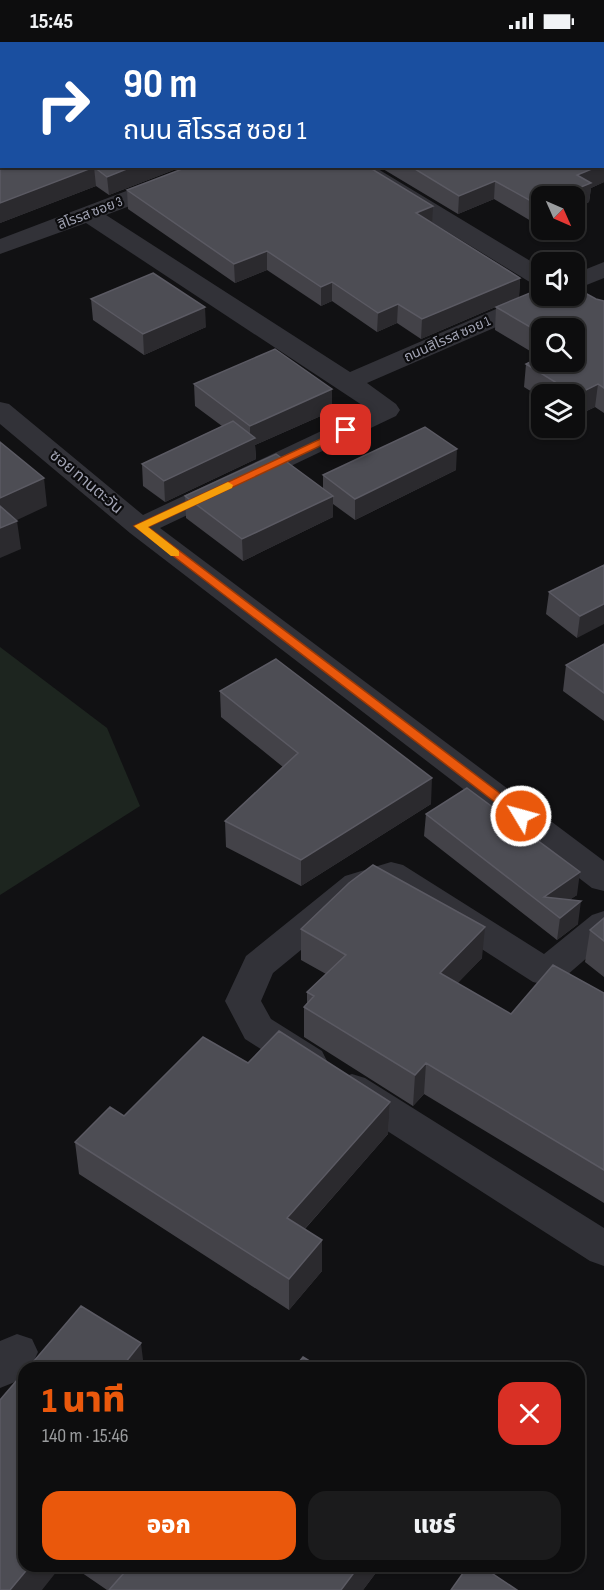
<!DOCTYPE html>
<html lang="th">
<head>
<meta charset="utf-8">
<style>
	body { margin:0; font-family:"Sofia Sans Condensed","Noto Sans Thai",sans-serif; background:#1b1b1c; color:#f1f3f6; height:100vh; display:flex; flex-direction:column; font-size:22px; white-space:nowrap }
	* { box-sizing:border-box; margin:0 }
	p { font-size:20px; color:#9a9c9e }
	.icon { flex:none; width:33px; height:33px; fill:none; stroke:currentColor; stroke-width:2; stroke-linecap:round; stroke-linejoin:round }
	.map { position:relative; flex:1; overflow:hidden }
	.panel { position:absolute; left:18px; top:1320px; width:567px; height:210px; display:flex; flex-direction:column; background:#0d0d0e; border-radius:18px; box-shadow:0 2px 4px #0004,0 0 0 2px #2d2d2e }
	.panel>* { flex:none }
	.top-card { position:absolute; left:0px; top:0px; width:604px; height:126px; box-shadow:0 2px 4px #0004,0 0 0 2px #2d2d2e; background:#1a4fa0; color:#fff; overflow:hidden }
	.needle { width:39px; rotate:135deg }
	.tools { position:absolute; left:531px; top:144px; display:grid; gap:12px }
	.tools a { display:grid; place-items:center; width:54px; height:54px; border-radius:12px; background:#0d0d0e; box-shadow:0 2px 4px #0004,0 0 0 2px #2d2d2e; font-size:30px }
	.pin { position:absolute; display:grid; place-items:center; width:51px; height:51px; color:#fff; margin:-26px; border-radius:12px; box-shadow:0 3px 9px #0006 }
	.me { position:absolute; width:66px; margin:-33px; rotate:307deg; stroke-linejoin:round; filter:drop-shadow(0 0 4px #0008) }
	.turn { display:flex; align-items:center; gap:21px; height:126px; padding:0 24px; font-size:27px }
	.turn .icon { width:78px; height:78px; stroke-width:2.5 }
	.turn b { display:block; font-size:42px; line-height:51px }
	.round { display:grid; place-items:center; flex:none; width:63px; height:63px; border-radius:18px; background:#1b1b1c }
	.summary { display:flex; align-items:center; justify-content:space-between; height:102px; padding:0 24px }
	h1 { font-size:36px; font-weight:800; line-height:45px; color:#ea580c }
	.cta { display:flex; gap:12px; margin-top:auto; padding:12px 24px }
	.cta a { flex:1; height:69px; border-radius:18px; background:#ea580c; color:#fff; font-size:24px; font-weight:800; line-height:69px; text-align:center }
	.cta a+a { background:#1b1b1c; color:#f1f3f6 }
	.status { display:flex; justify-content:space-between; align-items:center; height:42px; padding:0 30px; background:#0d0d0e; direction:ltr }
	.status svg { height:16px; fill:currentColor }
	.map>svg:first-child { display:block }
	.green { fill:#1d251f }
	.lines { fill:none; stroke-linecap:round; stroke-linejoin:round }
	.street { fill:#323238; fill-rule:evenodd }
	.wall { fill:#434248; fill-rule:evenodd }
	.shaded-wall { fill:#2b2a2e }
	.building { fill:#4d4d54; stroke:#5b5a63; stroke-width:1.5 }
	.route { fill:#ea580c; stroke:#983908; stroke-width:1.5 }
	.slow { fill:#f59e0b }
	.labels { text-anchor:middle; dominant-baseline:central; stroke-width:4.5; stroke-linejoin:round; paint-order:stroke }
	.far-street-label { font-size:14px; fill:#a2a4b4; stroke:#0c0c0e }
	.street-label { font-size:16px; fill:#a2a4b4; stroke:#0c0c0e }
</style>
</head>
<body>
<div class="status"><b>15:45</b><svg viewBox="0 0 49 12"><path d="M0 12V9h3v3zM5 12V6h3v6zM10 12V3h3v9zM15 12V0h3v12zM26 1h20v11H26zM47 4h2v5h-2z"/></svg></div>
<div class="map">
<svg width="604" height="1548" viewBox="0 0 604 1548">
	<rect width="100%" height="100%" fill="#111113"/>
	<!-- green -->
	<path class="green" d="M0 605 107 686 140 764 0 853Z"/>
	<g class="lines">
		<!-- street -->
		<path class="street" d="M9 0H31L8 2Z
			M192 124H225L222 129 106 173 350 330 538 249 542 248V254H559L556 259 367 341 396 362 400 368 396 374 160 486 604 819V849L592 846 130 491 0 382V360L9 362 143 473 368 367 86 181 0 212V197Z
			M345 124H373L542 226V244L533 242 348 129Z
			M604 220V236L574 248V232Z
			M391 820 403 823 544 912 592 873 604 869V901L559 940 546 943 533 940 387 846 369 852 273 931 261 959 271 977 322 1009 327 1019 322 1029 309 1034 296 1029 245 997 225 959 246 914 345 834Z
			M352 1032 365 1036 604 1186V1224L590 1219 339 1058 333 1047 339 1036Z
			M17 1292 32 1297 38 1310 32 1323 24 1326V1331L15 1340 0 1346V1299Z"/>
	</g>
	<!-- wall -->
	<path class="wall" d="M604 0V140L591 146 589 160 536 182 494 157 458 172 378 124H603V2Z
		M2 13V124H184L109 153 96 144 0 181V14Z
		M127 148 432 182 520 236 519 255 421 297 397 281 377 290 332 259 321 264 267 228 235 241 128 167Z
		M542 254 596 257 604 259V371L595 365 574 375V352H542V356L524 345 526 322 540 315 495 288 496 265ZM542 286H574V320H542Z
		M91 257 206 285 144 313 93 278Z
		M194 342 332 369 255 403 256 417 165 460 143 444 142 422 222 384 195 364Z
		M456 428 355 478 333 462V475L243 519 186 476 185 454 323 446V433Z
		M604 523 577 596 546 572 549 550Z
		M604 602V679L563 649 566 623Z
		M220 649 431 762 301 844 226 805 225 779 283 725 221 675Z
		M426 772 577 853 569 858 578 882 557 898 424 794Z
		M604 876V935L585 920 590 888Z
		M301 887 482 916 457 941 511 972 604 951V1161L424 1052 413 1064 304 995V965L307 961V950L326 932 301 918Z
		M248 1021 390 1060 388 1092 305 1187 322 1198V1229L289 1268 79 1132 75 1100 124 1074Z
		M72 1524H381L363 1548H107Z"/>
	<!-- shaded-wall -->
	<path class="shaded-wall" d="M0 62 2 75V80L0 81Z
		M604 122V140L591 146 589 160 574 166V154H559L577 133 599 124H603Z
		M134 124H184L109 153 107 135Z
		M94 125 96 144 0 181V161Z
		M495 139 494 157 458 172 459 154Z
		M542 162V180L536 182 538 163Z
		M433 164 432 183 416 171Z
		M267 209V228L235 241 234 222Z
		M520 236 519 255 421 297 422 277Z
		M332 240V259L321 264V245Z
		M398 262 397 281 377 290 378 271Z
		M205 265 206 285 144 313 143 292Z
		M598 342 595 365 574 375 576 353Z
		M332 347V369L255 403 256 417 165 460 164 439 250 398V384Z
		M457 407 456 428 355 478V457Z
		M44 436 47 464 0 486V456Z
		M333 454V475L243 519 242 497Z
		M17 479 21 507 0 516V486Z
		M604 562V582L577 596 580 574Z
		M432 736 431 762 301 844V818Z
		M580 830 577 853 552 870 544 855Z
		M581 859 578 882 557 898 560 876Z
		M485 885 482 916 438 962 440 931Z
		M426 1021 424 1052 413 1064 415 1033Z
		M390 1060 388 1092 287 1207V1176Z
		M322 1198V1229L289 1268V1237Z
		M141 1301 144 1326H121Z
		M30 1524H61L42 1548H10Z
		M359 1524H381L363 1548H341Z"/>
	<!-- building -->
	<path class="building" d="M30 0H457L460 2H27Z
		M524 0H604V54H603V2H520Z
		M2 13V63L0 62V14Z
		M603 69 604 70V122L603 123Z
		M0 78H2V124H134L107 135 94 125 0 161Z
		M190 124H367L433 164 416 171 520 236 422 277 398 262 378 271 332 240 321 245 267 209 234 222 127 148Z
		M410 124H599L577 133 591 141 559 154H542V162L538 163 495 139 459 154Z
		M153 231 205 265 143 292 91 257Z
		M574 245 596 257 604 259V346L598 342 576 353 526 322 542 314V320H574V286H542V292L496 265 542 246V254H574Z
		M275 307 332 347 250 384 194 342Z
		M233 379 255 396 164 439 142 422Z
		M425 385 457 407 355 457 323 433Z
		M0 400 44 436 0 456Z
		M276 412 333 454 242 497 185 454Z
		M0 464 17 479 0 486Z
		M604 523V562L580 574 549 550Z
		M604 602V651L566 623Z
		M276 617 432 736 301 818 225 779 298 711 220 649Z
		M467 746 580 830 544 855 581 859 560 876 426 772Z
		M373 823 485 885 440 931 511 972 553 923 604 951V1128L426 1021 415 1033 304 965 314 954 307 950 346 913 301 887 349 841Z
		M604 876V899L590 888Z
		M279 989 390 1060 287 1176 322 1198 289 1237 75 1100 110 1065 124 1074 203 995 248 1021Z
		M81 1264 141 1301 121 1326H28Z
		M303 1315 321 1326H294Z
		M24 1330V1524H30L10 1548H0V1358Z
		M112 1524H359L341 1548H109L123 1532Z
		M468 1524H481L517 1548H451Z"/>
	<!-- route -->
	<path class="route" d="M346 385 351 388 350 390 148 485 526 771 528 774 526 777H517L134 484Z"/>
	<!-- slow -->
	<path class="slow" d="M228 440 233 443 232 446 148 485 179 509V514H171L134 484Z"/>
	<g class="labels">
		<!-- far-street labels -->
		<g class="far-street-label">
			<text transform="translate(90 171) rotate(-21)">สิโรรส ซอย 3</text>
			<text transform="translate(447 297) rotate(-24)">ถนนสิโรรส ซอย 1</text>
		</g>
		<!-- street labels -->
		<g class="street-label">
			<text transform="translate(86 440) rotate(40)">ซอย ทานตะวัน</text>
		</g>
	</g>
</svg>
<div class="tools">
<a><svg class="needle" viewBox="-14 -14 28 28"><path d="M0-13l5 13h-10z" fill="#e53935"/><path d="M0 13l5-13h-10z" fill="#9a9c9e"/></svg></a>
<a><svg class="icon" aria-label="sound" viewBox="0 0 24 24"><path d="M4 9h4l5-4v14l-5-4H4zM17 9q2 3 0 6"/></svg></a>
<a><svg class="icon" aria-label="search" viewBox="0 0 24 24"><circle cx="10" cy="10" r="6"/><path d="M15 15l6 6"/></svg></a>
<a><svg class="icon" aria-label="layers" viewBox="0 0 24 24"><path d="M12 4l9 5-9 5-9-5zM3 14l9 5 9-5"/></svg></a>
</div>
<div class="pin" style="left:346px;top:388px;background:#d93025"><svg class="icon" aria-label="arrive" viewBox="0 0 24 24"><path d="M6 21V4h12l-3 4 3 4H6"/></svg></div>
<svg class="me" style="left:521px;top:774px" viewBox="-20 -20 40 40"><circle r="17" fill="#ea580c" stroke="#fff" stroke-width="3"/><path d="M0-11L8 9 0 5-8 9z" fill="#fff"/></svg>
<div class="top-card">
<div class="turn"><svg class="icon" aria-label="right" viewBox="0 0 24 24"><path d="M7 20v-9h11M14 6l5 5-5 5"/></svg><div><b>90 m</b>ถนน สิโรรส ซอย 1</div></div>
</div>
<section class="panel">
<div class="summary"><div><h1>1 นาที</h1><p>140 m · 15:46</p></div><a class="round" style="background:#d93025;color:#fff"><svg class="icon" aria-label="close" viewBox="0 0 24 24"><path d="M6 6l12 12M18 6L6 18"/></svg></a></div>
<div class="cta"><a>ออก</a><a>แชร์</a></div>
</section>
</div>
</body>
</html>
